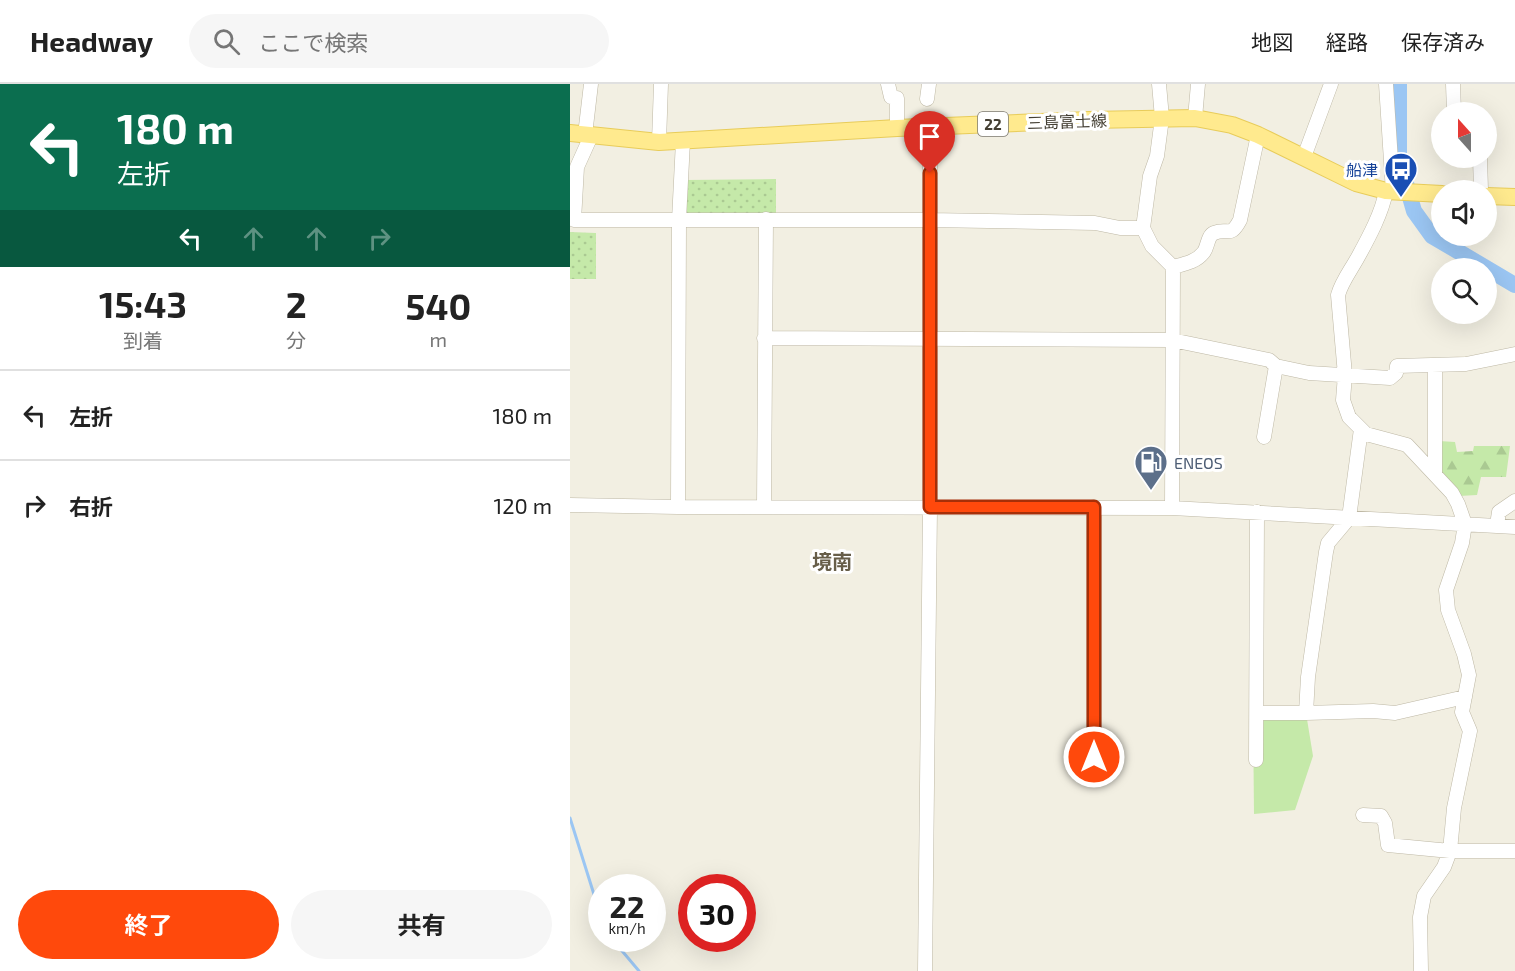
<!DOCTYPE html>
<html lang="ja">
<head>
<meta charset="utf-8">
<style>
	body { margin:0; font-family:"Exo 2","Noto Sans JP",sans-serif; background:#f6f6f6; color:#222; height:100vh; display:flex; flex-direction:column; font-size:22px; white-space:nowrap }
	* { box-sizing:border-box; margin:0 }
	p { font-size:20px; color:#767676 }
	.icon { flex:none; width:33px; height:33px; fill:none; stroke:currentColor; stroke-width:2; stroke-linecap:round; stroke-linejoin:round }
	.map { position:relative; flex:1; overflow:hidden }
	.side { display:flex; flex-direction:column; background:#fff; width:570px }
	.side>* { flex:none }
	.banner { background:#0b6e4f; color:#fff; overflow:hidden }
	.needle { width:39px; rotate:339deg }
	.buttons { position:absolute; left:861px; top:18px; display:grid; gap:12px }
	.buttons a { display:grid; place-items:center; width:66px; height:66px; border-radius:50%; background:#fff; box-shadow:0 6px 24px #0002; font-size:30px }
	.speed { position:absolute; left:18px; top:790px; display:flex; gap:12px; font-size:30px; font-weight:700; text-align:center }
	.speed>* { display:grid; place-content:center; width:78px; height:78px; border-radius:50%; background:#fff; box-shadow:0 6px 24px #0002; line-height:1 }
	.speed small { font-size:15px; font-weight:400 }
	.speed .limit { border:9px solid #d22; background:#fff; color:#111 }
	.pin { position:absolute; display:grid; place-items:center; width:51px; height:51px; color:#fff; margin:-62px -26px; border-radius:50% 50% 50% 0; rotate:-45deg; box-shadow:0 0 6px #0007 }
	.pin .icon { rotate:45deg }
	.me { position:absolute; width:66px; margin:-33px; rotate:0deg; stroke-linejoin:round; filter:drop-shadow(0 0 4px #0008) }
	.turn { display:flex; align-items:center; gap:21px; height:126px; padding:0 18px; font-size:27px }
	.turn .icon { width:78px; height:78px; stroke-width:2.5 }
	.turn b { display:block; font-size:42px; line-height:51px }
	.lanes { display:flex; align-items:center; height:57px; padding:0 18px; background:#0003; justify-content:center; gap:30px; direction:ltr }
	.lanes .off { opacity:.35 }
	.eta { display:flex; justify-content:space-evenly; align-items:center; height:102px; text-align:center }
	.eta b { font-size:36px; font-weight:700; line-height:42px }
	.primary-button { display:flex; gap:12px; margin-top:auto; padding:12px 18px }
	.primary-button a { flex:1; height:69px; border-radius:36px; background:#ff490c; color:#fff; font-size:24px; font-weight:700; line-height:69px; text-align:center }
	.primary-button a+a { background:#f6f6f6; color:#222 }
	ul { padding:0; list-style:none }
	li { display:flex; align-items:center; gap:18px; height:90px; padding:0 18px; border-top:2px solid #e0e0e0 }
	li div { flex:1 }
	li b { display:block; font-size:22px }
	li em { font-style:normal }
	header { display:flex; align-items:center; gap:36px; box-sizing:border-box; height:84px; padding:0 30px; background:#fff; border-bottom:2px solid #e0e0e0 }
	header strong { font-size:28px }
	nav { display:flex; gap:33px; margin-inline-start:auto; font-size:21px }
	.search { width:420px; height:54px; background:#f6f6f6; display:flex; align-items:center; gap:15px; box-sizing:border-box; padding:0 21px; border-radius:33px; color:#767676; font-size:22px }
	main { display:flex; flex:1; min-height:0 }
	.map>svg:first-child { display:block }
	.grass { fill:url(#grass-dots) }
	.forest { fill:url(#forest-firs) }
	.park { fill:#c5e9a9 }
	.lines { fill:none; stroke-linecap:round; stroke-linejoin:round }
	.stream { stroke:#9bc6f3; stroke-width:3 }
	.river { stroke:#9bc6f3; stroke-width:16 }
	.minor-casing { stroke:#beb8a5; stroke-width:15 }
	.major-casing { stroke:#e8cc5a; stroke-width:18 }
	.minor { stroke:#fff; stroke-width:14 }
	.major { stroke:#ffea8e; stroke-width:16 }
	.route-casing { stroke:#a62f08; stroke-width:15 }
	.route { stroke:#ff490c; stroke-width:10 }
	.labels { text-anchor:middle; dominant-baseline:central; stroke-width:6; stroke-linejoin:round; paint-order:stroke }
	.shield { fill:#fff; stroke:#7c7970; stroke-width:1.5 }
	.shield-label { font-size:15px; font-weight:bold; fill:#443f33 }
	.street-label { font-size:16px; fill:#443f33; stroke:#fff }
	.transit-label { font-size:16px; fill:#164399; stroke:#fff; text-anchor:end }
	.service-label { font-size:16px; fill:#4e5e75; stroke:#fff; text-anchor:start }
	.quarter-label { font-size:20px; font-weight:bold; fill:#675e49; stroke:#fff }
</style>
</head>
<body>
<header>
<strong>Headway</strong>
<div class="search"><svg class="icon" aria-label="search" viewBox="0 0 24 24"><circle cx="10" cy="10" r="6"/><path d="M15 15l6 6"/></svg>ここで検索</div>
<nav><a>地図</a><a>経路</a><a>保存済み</a></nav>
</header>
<main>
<section class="side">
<div class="banner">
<div class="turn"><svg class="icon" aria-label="left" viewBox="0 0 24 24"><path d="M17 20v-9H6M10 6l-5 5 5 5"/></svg><div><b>180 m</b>左折</div></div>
<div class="lanes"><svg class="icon" aria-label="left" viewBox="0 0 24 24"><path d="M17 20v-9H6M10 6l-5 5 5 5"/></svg><svg class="icon off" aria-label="ahead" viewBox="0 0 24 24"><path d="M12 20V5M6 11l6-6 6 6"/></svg><svg class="icon off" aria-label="ahead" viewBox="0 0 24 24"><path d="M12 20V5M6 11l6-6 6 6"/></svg><svg class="icon off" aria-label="right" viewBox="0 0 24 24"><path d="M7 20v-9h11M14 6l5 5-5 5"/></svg></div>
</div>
<div class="eta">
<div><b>15:43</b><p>到着</p></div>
<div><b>2</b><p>分</p></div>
<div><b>540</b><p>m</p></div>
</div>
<ul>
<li><svg class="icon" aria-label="left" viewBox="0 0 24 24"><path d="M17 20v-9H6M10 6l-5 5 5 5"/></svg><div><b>左折</b></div><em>180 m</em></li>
<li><svg class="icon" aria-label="right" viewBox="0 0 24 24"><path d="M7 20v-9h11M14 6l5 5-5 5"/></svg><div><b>右折</b></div><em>120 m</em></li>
</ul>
<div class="primary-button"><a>終了</a><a>共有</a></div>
</section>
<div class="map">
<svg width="945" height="887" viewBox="0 0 945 887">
	<defs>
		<pattern id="grass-dots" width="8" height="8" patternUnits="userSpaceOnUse" patternTransform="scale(1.5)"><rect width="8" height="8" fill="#c5e9a9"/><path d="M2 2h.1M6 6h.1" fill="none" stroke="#aac992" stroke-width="1.8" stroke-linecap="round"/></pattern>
		<pattern id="forest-firs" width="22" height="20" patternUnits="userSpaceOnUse" patternTransform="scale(1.5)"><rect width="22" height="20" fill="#c5e9a9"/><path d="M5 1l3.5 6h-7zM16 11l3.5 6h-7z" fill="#aac992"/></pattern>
	</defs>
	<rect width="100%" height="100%" fill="#f2efe2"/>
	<!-- grass -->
	<path class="grass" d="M206 95V132L116 131 114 96Z
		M0 148 26 149V195H0Z"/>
	<!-- forest -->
	<path class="forest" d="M869 357 885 358 887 368 903 367 904 362H940L936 393H911L907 411 889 412 869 390Z"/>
	<!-- park -->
	<path class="park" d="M683 628 736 629 743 672 725 726 684 730Z"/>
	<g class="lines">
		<!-- stream -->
		<path class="stream" d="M0 734 32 836
			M42 855 69 887"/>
		<!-- river -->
		<path class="river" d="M829 0V75L844 127 862 152 945 201"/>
		<defs>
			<path id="minor" d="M318 0 321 13
				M816 0 823 108
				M883 0 884 28
				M327 14V44
				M357 15 359 0
				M625 34 628 0
				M15 51 21 0
				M21 52 7 83 4 136H359L525 139 550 144H573L582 162 603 183 602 424
				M89 58 91 0
				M734 73 761 0
				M910 74 911 106
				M816 107C812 129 799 153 788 173 781 186 772 197 768 211L775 291 773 316 779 333 796 350 837 361 882 409 888 420 895 440 892 459 876 506 878 526 894 570 899 591 892 628 900 647 884 724 880 767 874 783 854 812 850 833 851 887
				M573 144 580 92 587 72 592 34 589 0
				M603 183C614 180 626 178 633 169 638 164 637 152 644 149 658 143 660 155 670 136L688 51
				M194 254 602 256 699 276 706 282 739 289 820 294 826 289 827 282 896 280 945 270
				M694 353 706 282
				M865 390V281
				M0 421 108 423 602 424 945 443
				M108 423 109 136 113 57
				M194 423 196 135
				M524 423V673
				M927 441 929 428 945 417
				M687 629H736L738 593 756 468 758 459 779 434 791 345
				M736 629 803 627 825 629 895 613
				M686 676 687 428
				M793 731 811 732 815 739 818 761 880 767H945
				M355 887 360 423V43"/>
			<path id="major" d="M0 49 89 58 327 44 519 36 625 34 662 41 688 51 786 99 816 107 872 110
				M916 112 945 113"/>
		</defs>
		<!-- minor casing -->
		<use href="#minor" class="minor-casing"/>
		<!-- major casing -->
		<use href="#major" class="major-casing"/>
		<!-- minor -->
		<use href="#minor" class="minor"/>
		<!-- major -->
		<use href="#major" class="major"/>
	</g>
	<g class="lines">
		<defs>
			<path id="route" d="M360 89V423H524V673"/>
		</defs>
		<!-- route casing -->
		<use href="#route" class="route-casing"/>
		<!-- route -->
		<use href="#route" class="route"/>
	</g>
	<!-- icons -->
	<defs>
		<symbol id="bus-pin" viewBox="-11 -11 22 30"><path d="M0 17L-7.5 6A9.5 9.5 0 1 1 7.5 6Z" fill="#1a4fb4" stroke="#fff"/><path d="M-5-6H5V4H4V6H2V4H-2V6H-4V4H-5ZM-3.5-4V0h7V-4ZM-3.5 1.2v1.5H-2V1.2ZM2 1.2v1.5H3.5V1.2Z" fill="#fff"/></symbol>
		<symbol id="fuel-pin" viewBox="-11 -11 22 30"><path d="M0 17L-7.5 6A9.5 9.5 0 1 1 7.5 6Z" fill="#5c6f8a" stroke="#fff"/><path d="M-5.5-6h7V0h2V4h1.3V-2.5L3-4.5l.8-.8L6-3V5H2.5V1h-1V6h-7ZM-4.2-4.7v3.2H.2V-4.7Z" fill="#fff"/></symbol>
	</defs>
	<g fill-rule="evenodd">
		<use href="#bus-pin" x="812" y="66" width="38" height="52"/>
		<use href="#fuel-pin" x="562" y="359" width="38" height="52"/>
	</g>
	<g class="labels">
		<!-- shield labels -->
		<rect class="shield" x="408" y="28" width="30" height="24" rx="4.5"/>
		<g class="shield-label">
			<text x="423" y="40">22</text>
		</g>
		<!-- street labels -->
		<g class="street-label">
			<text transform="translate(497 37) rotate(-2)">三島富士線</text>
		</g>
		<!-- transit labels -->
		<g class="transit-label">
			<text x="808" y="85">船津</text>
		</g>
		<!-- service labels -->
		<g class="service-label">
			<text x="604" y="378">ENEOS</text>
		</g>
		<!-- quarter labels -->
		<g class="quarter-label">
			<text x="262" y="477">境南</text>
		</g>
	</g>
</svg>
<div class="buttons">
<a><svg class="needle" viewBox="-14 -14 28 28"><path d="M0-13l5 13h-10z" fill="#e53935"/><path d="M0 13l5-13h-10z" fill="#767676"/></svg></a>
<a><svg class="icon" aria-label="sound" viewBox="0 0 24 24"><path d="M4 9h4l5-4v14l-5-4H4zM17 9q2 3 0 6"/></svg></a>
<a><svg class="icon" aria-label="search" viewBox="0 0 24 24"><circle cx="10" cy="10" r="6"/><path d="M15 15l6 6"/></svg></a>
</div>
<div class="speed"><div>22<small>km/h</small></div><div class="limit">30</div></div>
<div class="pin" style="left:360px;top:89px;background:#d93025"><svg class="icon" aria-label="arrive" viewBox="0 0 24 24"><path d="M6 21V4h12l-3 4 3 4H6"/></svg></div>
<svg class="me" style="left:524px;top:673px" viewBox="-20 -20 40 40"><circle r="17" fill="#ff490c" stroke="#fff" stroke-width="3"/><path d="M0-11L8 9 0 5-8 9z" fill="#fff"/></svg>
</div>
</main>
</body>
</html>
